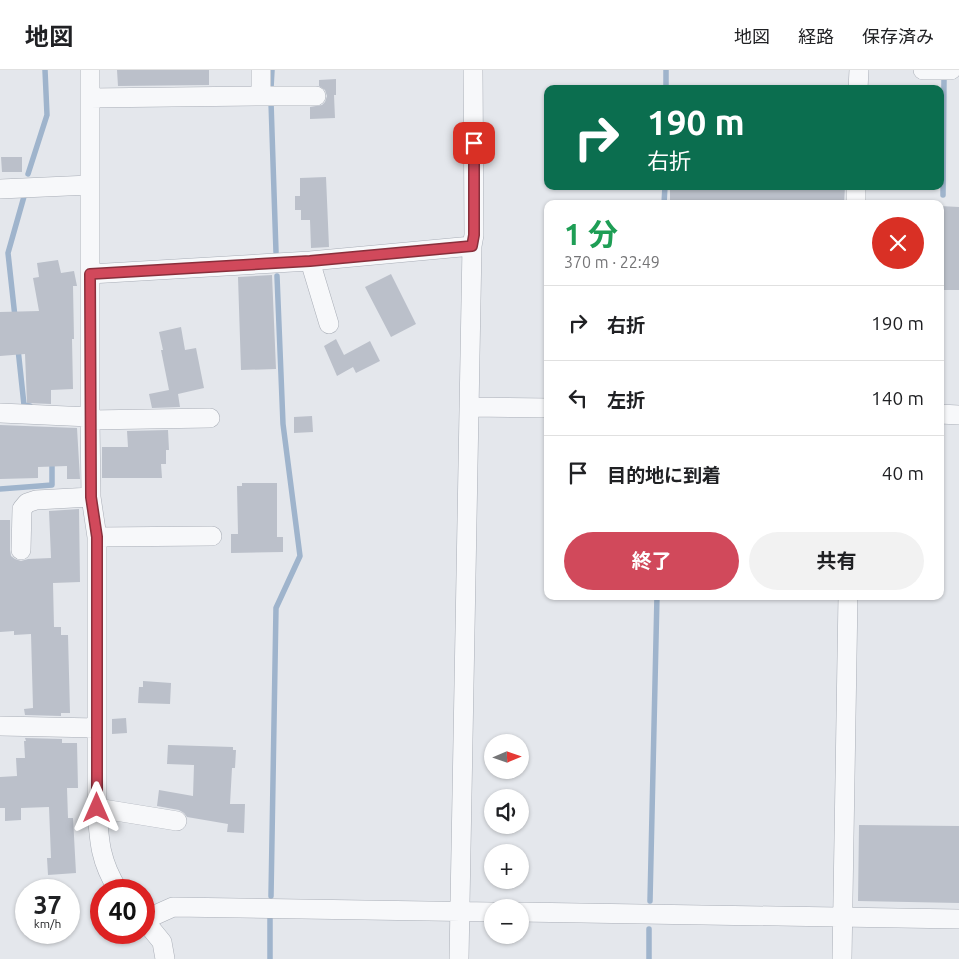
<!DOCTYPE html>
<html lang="ja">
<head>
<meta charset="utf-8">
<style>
	body { margin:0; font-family:Ubuntu,"Noto Sans JP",sans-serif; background:#f2f2f2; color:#202124; height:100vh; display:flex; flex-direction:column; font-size:19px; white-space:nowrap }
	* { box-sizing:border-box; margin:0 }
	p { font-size:16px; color:#757577 }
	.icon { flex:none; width:28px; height:28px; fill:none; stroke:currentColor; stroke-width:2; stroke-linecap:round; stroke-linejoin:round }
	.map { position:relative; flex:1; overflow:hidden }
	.sheet { position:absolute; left:544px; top:130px; width:400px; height:400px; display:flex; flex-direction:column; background:#fff; border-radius:10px; box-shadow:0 1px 4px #0004 }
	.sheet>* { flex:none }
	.hud { position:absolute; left:544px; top:15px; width:400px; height:105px; border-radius:10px; box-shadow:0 1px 4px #0004; background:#0b6e4f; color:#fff; overflow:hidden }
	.needle { width:32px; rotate:88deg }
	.buttons { position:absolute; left:484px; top:664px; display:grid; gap:10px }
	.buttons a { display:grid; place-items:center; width:45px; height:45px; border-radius:50%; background:#fff; box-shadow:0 1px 4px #0004; font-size:25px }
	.speed { position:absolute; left:15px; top:809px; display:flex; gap:10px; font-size:25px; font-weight:700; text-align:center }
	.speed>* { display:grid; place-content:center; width:65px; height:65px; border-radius:50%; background:#fff; box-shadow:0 1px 4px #0004; line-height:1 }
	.speed small { font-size:12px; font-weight:400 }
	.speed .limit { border:8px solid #d22; background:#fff; color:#111 }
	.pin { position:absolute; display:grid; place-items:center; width:42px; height:42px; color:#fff; margin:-21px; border-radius:10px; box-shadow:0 2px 8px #0006 }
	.me { position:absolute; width:55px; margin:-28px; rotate:0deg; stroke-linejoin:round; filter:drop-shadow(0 0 4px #0008) }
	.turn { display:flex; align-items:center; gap:18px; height:105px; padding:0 20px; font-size:22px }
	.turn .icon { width:65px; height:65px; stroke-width:2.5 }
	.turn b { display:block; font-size:35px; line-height:42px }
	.round { display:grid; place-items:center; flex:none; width:52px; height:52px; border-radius:26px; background:#f2f2f2 }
	.headline { display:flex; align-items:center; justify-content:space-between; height:85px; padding:0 20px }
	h1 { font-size:30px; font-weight:700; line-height:38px; color:#1e9e55 }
	.cta { display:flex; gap:10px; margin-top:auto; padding:10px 20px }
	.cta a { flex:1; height:58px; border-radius:30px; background:#d1495b; color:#fff; font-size:20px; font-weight:700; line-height:58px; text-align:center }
	.cta a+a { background:#f2f2f2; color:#202124 }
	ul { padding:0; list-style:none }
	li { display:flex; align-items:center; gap:15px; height:75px; padding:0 20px; border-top:1px solid #e0e0e0 }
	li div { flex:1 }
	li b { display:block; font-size:19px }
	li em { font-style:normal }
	header { display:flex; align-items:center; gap:30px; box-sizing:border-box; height:70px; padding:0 25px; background:#fff; border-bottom:1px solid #e0e0e0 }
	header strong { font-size:24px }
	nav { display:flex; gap:28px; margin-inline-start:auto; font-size:18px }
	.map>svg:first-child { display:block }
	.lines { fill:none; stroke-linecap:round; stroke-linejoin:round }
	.stream { stroke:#9fb4cc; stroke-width:5.5 }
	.building { fill:#bbc0ca }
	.minor-casing { stroke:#a9aeb7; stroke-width:20 }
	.minor { stroke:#f7f8fa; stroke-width:19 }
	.route-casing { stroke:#882f3b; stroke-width:12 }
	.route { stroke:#d1495b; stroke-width:9 }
</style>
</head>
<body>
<header>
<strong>地図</strong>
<nav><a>地図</a><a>経路</a><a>保存済み</a></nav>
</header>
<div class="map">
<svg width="959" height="889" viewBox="0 0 959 889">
	<rect width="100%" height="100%" fill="#e4e7ec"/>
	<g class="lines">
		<!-- stream -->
		<path class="stream" d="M271 18 272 0
			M666 19V0
			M271 32 276 182
			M28 104 47 45 45 0
			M943 125 944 10
			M664 134 665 116
			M15 247 8 183 25 123
			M18 279 24 335 30 336
			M0 419 52 415V389
			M271 826 276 538 300 486 283 354 277 206
			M650 831 657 526
			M270 889V848
			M649 889V859"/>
	</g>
	<!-- building -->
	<path class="building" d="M117 0H209V15L118 16Z
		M336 9V25H334L335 48 310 49V37L322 35 325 32 327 26 325 20 319 16V10Z
		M1 87H22V102H2Z
		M326 107 329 177 311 178 310 150H301V140H295V126H300V108Z
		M670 116H845L844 134 741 132V134H670Z
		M940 136 959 137V220H940Z
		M58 190 61 203 74 201 77 216H73L74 269H72L73 319 51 320V334L27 333 25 284 0 286V242L39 241 33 208 39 207 37 193Z
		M391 204 416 254 391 267 365 217Z
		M272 205 276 299 241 300 238 207Z
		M181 257 185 280 196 278 204 318 178 324 180 337 152 338 149 324 169 320 161 280H163L159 262Z
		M336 269 344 285 370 271 380 291 356 303 353 297 337 306 324 276Z
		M312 346 313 362 294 363V347Z
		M0 355 77 358 80 409H67V396L38 397V408L0 409Z
		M168 360 169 380H166V394H161L162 408H102V377H128L127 361Z
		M242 413H277V467H283V482L231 483V464H238L237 416H242Z
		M79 439 80 512 53 513 54 557H61V565H68L70 643H61V646L25 645 24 639 33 638 31 564 14 565V561L0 562V450H10V480L11 486 15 489 21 491 28 489 51 488 49 441Z
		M143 611 171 613 170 634 138 633 139 617H143Z
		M126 648 127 663 112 664V649Z
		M25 668 62 669V673H77L78 718H67L68 748H73L76 803 48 805 47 788H51L49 737 21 738V750L5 751V738H0V707L17 706 16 688H25L24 671H26Z
		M168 675 233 677V680H236L235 698H232L230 734H245L244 763 227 762 228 754 187 747 184 743 179 740 157 736 159 720 193 726 194 695 167 694Z
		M859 755 959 756V833L858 831Z"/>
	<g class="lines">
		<defs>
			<path id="minor" d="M90 0V350L91 427 97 467V738C99 771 100 791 118 820
				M923 0H951
				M858 19 859 0
				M261 26H316
				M90 28 261 26V0
				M0 119 90 115
				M856 134V116
				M310 191 329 254
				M90 204 310 191 472 176
				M469 337 548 338
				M0 343 90 347
				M940 344 959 345
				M90 350 210 348
				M97 467 212 466
				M21 480 22 439 27 433 36 430 91 427
				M0 656 97 658
				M97 738 177 751
				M520 842 959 849
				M144 850 173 837 492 842
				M144 850 162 872 165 889
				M459 889 472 176 474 165 473 0
				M842 889 848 526"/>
		</defs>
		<!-- minor casing -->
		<use href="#minor" class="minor-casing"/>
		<!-- minor -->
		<use href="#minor" class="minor"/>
	</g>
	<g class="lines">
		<defs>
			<path id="route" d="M97 738V467L91 427 90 204 310 191 472 176 474 165V73"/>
		</defs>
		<!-- route casing -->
		<use href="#route" class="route-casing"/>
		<!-- route -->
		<use href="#route" class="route"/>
	</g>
</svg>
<div class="buttons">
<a><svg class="needle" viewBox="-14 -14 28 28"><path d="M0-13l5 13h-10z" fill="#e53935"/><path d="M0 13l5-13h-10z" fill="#757577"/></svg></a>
<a><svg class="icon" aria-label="sound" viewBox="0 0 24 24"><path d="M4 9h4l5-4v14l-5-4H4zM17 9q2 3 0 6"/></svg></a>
<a>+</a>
<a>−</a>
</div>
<div class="speed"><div>37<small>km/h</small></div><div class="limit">40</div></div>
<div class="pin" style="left:474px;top:73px;background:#d93025"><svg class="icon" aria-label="arrive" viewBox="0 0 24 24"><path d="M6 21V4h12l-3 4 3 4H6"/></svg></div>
<svg class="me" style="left:97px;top:738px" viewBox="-20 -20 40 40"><path d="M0-17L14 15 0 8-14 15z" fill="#d1495b" stroke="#fff" stroke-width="4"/></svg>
<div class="hud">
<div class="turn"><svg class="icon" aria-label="right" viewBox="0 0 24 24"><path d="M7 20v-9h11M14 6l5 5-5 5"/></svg><div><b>190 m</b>右折</div></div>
</div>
<section class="sheet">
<div class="headline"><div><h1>1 分</h1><p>370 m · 22:49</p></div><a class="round" style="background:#d93025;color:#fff"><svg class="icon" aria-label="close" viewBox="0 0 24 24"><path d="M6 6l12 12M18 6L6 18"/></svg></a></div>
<ul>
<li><svg class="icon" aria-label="right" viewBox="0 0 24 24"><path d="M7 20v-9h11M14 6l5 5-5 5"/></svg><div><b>右折</b></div><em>190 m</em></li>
<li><svg class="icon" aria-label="left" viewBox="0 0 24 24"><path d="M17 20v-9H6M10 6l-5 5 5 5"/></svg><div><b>左折</b></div><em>140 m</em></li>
<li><svg class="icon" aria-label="arrive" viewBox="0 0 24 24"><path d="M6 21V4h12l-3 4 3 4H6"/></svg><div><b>目的地に到着</b></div><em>40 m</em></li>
</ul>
<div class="cta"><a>終了</a><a>共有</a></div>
</section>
</div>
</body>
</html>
